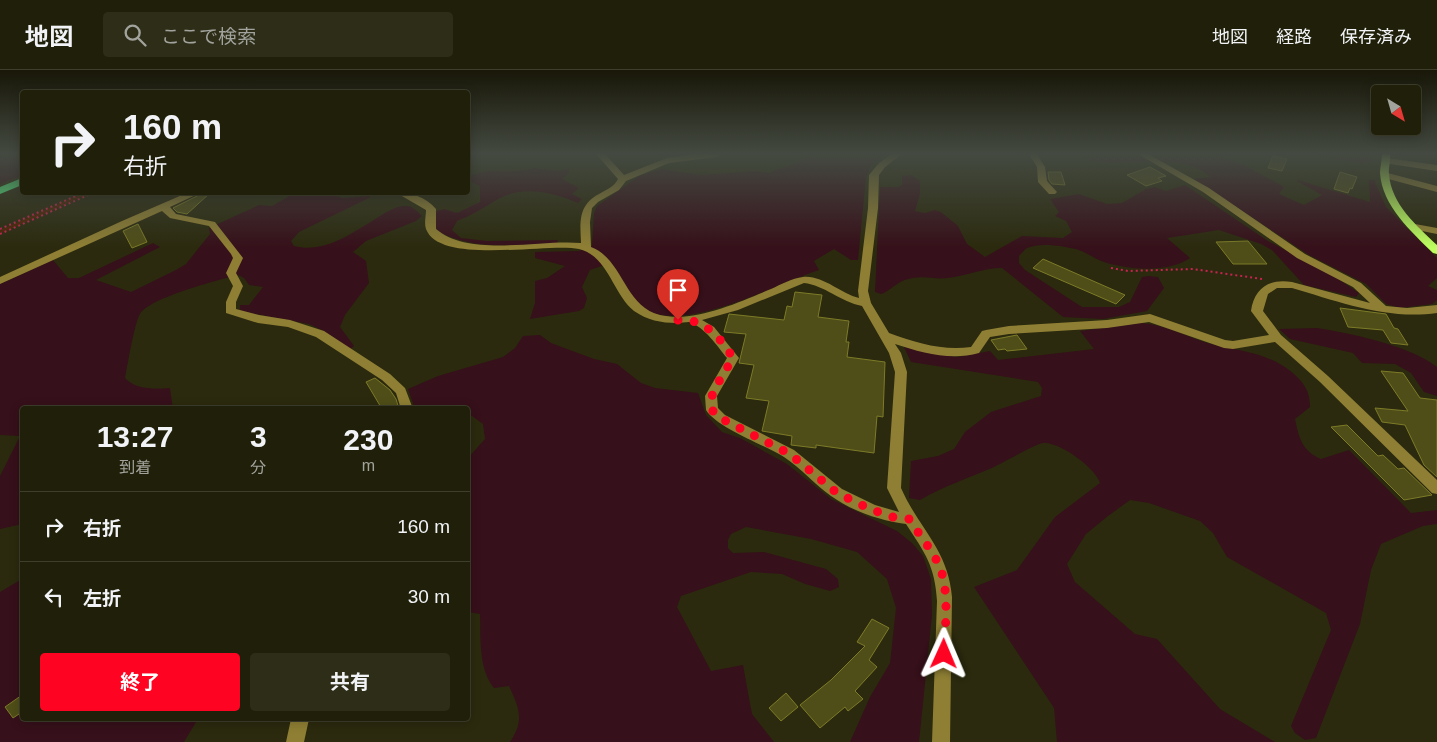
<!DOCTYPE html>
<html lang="ja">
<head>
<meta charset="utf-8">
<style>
	body { margin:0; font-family:Helvetica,"Noto Sans JP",sans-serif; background:#2d2d18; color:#f1f3f6; height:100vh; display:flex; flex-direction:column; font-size:19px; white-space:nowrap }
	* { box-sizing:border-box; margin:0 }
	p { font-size:16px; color:#a2a39c }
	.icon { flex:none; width:28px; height:28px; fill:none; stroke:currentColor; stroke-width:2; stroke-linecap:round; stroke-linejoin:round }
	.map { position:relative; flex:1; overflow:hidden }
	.drawer { position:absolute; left:20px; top:336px; width:450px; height:315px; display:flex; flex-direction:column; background:#20200a; border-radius:5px; box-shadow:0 2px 12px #0003,0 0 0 1px #3d3e2b }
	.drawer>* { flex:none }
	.hud { position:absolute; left:20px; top:20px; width:450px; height:105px; border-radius:5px; box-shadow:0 2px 12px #0003,0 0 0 1px #3d3e2b; background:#20200a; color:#f1f3f6; overflow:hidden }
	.needle { width:32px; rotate:143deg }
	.tools { position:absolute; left:1371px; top:15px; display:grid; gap:10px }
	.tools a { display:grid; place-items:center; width:50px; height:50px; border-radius:5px; background:#20200a; box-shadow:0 2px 12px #0003,0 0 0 1px #3d3e2b; font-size:25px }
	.pin { position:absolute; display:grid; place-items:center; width:42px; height:42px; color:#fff; margin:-51px -21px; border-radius:50% 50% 50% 0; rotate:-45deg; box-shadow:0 0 5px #0007 }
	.pin .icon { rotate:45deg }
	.me { position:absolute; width:55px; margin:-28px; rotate:1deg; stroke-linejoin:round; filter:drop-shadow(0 0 4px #0008) }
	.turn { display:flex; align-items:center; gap:18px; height:105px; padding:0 20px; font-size:22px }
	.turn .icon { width:65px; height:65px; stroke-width:2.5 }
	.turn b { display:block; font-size:35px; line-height:42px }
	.eta { display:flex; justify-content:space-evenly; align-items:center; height:85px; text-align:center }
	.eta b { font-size:30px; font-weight:700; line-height:35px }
	.primary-button { display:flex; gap:10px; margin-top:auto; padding:10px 20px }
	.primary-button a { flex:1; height:58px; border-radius:5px; background:#ff0422; color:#fff; font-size:20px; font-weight:700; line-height:58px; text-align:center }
	.primary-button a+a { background:#2d2d18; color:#f1f3f6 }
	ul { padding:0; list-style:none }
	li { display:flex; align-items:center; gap:15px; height:70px; padding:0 20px; border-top:1px solid #3d3e2b }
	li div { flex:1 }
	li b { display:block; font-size:19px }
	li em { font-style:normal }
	header { display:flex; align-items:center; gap:30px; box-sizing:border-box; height:70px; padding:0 25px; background:#20200a; border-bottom:1px solid #3d3e2b }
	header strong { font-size:24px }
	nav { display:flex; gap:28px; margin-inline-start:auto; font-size:18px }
	.search { width:350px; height:45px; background:#2d2d18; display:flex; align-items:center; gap:12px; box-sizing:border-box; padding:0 18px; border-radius:5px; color:#a2a39c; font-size:19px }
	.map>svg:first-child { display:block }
	.green { fill:#36101a }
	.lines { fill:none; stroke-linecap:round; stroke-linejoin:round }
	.stream { stroke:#4e2305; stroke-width:3 }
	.building { fill:#4f4e18; stroke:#7d7b27 }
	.path { stroke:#c92251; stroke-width:2; stroke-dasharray:2 3; stroke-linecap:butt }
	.minor { fill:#8f7f34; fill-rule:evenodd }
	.major { fill:#beff5f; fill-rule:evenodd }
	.highway { fill:#53ff87; fill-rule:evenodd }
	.route { stroke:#ff0422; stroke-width:9; stroke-dasharray:0 16.2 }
</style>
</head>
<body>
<header>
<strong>地図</strong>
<div class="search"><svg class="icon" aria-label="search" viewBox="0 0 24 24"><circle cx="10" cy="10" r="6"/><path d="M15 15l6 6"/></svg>ここで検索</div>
<nav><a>地図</a><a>経路</a><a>保存済み</a></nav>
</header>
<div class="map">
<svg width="1437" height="672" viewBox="0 0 1437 672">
	<rect width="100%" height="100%" fill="#2b2a0e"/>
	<!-- green -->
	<path class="green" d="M0 84H22V105L0 114Z
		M796 84H885L871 95 866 107 858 190H851L834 179 814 191 819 200C776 214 686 264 644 239 631 231 619 205 610 193L590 200 582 217 587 228 584 238 579 241 530 249 535 233V211L547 208 565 196 535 188V182L579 181 592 176 594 143 597 136 639 106 661 99 700 105 756 101 768 103 804 90Z
		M1076 84H1213L1244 95 1284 117 1279 124 1304 135 1322 125 1297 111 1298 110 1370 132 1369 110H1374L1386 137 1437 188V208L1428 216 1437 220V230L1432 234 1400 238 1386 234 1366 214 1309 185 1194 109 1210 107C1178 76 1110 106 1076 84Z
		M1305 84H1366L1371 88V92L1360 93Z
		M534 98 558 101 569 99V103L562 109 579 118 572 124 582 129 578 133C554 122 523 115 498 129 485 137 472 145 457 151L452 160 461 168 487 171 558 170 557 173C516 175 474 181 437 161L434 147 437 141 444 139 457 143 480 132V116L472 112H468V107C492 95 509 106 534 98Z
		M911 105 920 111V124L915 141 925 143 935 140 941 142 958 156 967 174 985 187 1022 166 1063 168 1072 162 1066 151 1055 146 1059 142 1050 129 1079 124 1107 134 1122 133 1146 119 1155 117 1166 121 1185 115 1268 171 1332 205 1359 223 1356 227 1304 215 1272 180 1261 174 1219 160 1167 168 1190 188C1168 203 1129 200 1104 192 1095 189 1086 182 1076 179 1063 176 1040 172 1027 178 1024 180 1021 184 1019 186V193L1025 200 1082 237H1119L1130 232 1142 207 1149 206 1158 207 1164 218 1147 241 1103 249 1063 247 1002 198C983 198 966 206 948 208 932 210 923 204 905 210 896 213 890 221 881 224L875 222 880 117H898L902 115V106Z
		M292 123H320L344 128 368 126 371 127 299 162 291 171 294 176C324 184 352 163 377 148 385 143 395 136 405 136 413 136 417 141 422 146L416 151 366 171 353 182 366 191 369 213 345 245 340 257 354 276 349 280 324 261 309 254 240 241V235H249L263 217 249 215 244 208 238 205C218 210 149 228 140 244 134 255 128 293 125 308 136 320 154 319 170 318L173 339H22V454L0 459V406L20 366 0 365V214L53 190 68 208H79L153 173 160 177 96 210 131 222 176 200 186 194 210 164 209 158 259 135 272 136 293 124Z
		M1141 253C1165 255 1183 265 1204 272 1237 282 1266 280 1294 304 1305 314 1310 322 1310 337L1295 349C1299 368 1302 381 1321 389L1349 380 1411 443 1437 440V454L1423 456 1381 474 1371 500 1360 554 1316 668 1305 670 1295 663 1291 656 1331 560 1326 543 1227 487 1213 463 1200 451 1149 433 1130 430 1108 446 1086 464 1067 494 1075 512 1135 564 1157 569 1220 639 1275 672H1057L1054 638 974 517 1017 500 1055 447 1100 413C1096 398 1059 371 1043 373 1033 375 1005 392 994 397 969 408 944 416 920 430L909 428 911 391 938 386 954 379 965 362 991 342 1041 326 1042 318 1038 312 911 292 904 277 957 287 990 281 998 290 1094 279 1080 261Z
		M1317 258C1350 263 1411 276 1437 297V326L1424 322 1411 303 1395 294 1362 293 1353 283 1290 269 1279 259Z
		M540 265 551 273 594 289 617 294 641 313 655 318 698 323 706 345 722 362 740 368 787 394 831 429 897 461 912 473 923 486 931 509 932 545 919 672H850L870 627 890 593 896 538 887 509 857 482 811 469 746 457 731 464 728 470V478L733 483 764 482 826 499 838 509 839 517 830 521 805 514 782 504 751 502 681 526 677 537 711 601 743 595 752 644 774 672H510C525 650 519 638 509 616L494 618C478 598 481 568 480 544L468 542V388L485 369 483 354 472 346H468V339H415L408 319 438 306 503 287 515 278 523 266Z
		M22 509V649H200L196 652 184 672H0V522Z"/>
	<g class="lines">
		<!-- stream -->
		<path class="stream" d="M0 162 89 122"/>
	</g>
	<!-- building -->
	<path class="building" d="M1273 86 1287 89 1282 101 1268 98Z
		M1150 97 1166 106 1158 108 1162 111 1146 116 1127 105Z
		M1048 102H1061L1065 115 1052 114 1049 110Z
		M1340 102 1357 107 1352 119 1350 118 1348 123 1334 119Z
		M205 122 210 123 187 144 177 142 173 138Z
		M138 154 147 172 132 178 123 161Z
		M1248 171 1267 194H1233L1216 172Z
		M1043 189 1125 225 1116 234 1033 198Z
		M795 222 822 225 818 247 849 251 846 272H849L847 287 885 292 883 347 877 346 874 383 830 377 816 375V378L791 375 792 366 762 361 769 331 746 328 754 295 739 293 746 264 724 262 729 244 784 250 787 236 792 237Z
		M1340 238 1386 244 1394 258 1398 259 1408 275 1391 273 1383 260 1348 257Z
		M1017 265 1027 279 1007 281 1005 279 998 280 991 270Z
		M1381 301 1403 303 1420 328 1437 330V407L1424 395 1405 355 1382 352 1375 338 1408 341Z
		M375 308 390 320 396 329 399 339H382L366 312Z
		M1347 355 1378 386 1383 385 1398 399 1404 398 1432 425 1404 430 1331 357Z
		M872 549 889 558 869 590 877 597 855 621 863 629 848 641 845 637 820 658 800 635 831 610 865 576 857 572Z
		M786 623 798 637 781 651 769 638Z
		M22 625V642L13 648 5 637Z"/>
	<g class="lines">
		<!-- path -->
		<path class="path" d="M0 159 85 122
			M0 164 95 122
			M1111 198 1128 201 1193 199 1262 209"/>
		<!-- minor -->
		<path class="minor" d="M596 84H605L624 105 667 88 698 84H721L717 87 669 93 626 111 619 120 598 132 592 138 590 152 591 177C623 189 624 236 660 245 695 253 739 232 771 219 780 215 792 208 803 207 823 205 841 224 859 228L858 221 868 138 869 105 879 93 892 84H902L885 97 879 105 878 138 868 221 871 233 889 263C916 273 943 281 971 277L982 261 986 260 1009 256 1107 250 1150 244 1225 270 1233 271 1269 265 1251 241C1254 218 1270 208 1292 212L1370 233 1353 217 1297 188 1203 122 1138 84H1148L1209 118 1305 184 1361 213 1386 236 1407 238 1437 235V243C1386 250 1340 232 1292 218H1277L1268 224 1263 241 1281 265 1328 306 1437 410V424L1432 423 1320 312 1275 272 1233 279 1224 278 1149 252 1107 258 1009 264 990 267 979 283C951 291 922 283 895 274L901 283 907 302 901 418C919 459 948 479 952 527L950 672H932L937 531C935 496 925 483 906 454 881 451 852 441 831 426 815 415 801 398 784 387 765 375 717 358 706 340L705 326 727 288C717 276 705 257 689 252 685 252 681 253 677 253 661 253 647 250 634 241 613 224 608 186 579 179 549 172 440 196 426 159 424 153 426 146 426 140L395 122C410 122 426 127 436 139V159C470 188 539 169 581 173 580 152 578 135 599 124 606 120 614 117 618 109ZM804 213C824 215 841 232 862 236L889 283 895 302 887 418 899 442 875 435 842 419 794 380 725 345 718 338 717 326 739 288 714 257 702 250 738 240Z
			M1029 84H1037L1045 97 1047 111 1057 122 1055 124H1049L1038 112 1037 97Z
			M1387 88 1437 95V101L1384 93 1383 91Z
			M1384 102 1437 116V122L1381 107V103Z
			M189 122H202L170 137 176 144 215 152 243 188 236 203 243 216 236 232V239L259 245 290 250 324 261 390 304 405 318 413 339H401L396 323 382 310 316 267 288 257 258 253 226 243V232L233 216 226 203 233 188 231 184 209 156 170 148 162 141 0 214V207L122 151Z
			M337 122H361C356 126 342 126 337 122Z
			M1415 154 1437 158V164L1412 159 1410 157Z
			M291 649H309L304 672H286Z"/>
		<!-- major -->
		<path class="major" d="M1382 84H1390C1391 91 1388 97 1389 104 1391 134 1417 156 1437 175V184L1433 183C1412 162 1382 136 1380 103 1380 97 1382 91 1382 84Z"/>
		<!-- highway -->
		<path class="highway" d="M22 108V115L0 124V117Z"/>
	</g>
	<!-- sky -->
	<linearGradient id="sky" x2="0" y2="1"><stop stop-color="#181708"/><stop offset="0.47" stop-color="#444a41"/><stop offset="1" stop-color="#444a41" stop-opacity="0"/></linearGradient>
	<rect width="1437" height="178" fill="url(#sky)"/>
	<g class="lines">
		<!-- route -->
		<path class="route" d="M678 250C704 248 720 267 733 288L715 318 712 326V340L720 348 790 384 837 423 870 439 893 447 909 449C919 464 931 479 939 495 950 521 945 556 944 584"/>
	</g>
</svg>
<div class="tools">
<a><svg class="needle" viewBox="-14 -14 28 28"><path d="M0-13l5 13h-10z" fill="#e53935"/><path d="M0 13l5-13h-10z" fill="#a2a39c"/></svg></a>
</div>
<div class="pin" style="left:678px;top:250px;background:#d93025"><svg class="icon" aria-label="arrive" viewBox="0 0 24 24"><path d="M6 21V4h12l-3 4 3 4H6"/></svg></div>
<svg class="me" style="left:944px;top:584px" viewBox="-20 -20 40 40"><path d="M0-17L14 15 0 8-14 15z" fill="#ff0422" stroke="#fff" stroke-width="4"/></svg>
<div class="hud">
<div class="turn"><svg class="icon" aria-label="right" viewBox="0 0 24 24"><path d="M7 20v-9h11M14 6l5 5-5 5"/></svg><div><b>160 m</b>右折</div></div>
</div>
<section class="drawer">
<div class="eta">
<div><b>13:27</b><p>到着</p></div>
<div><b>3</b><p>分</p></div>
<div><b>230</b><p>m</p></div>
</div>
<ul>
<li><svg class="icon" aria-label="right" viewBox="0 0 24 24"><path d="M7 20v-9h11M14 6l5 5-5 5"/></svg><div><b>右折</b></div><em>160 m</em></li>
<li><svg class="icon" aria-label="left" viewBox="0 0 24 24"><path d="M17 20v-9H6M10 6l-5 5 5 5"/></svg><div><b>左折</b></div><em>30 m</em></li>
</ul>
<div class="primary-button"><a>終了</a><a>共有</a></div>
</section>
</div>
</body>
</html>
